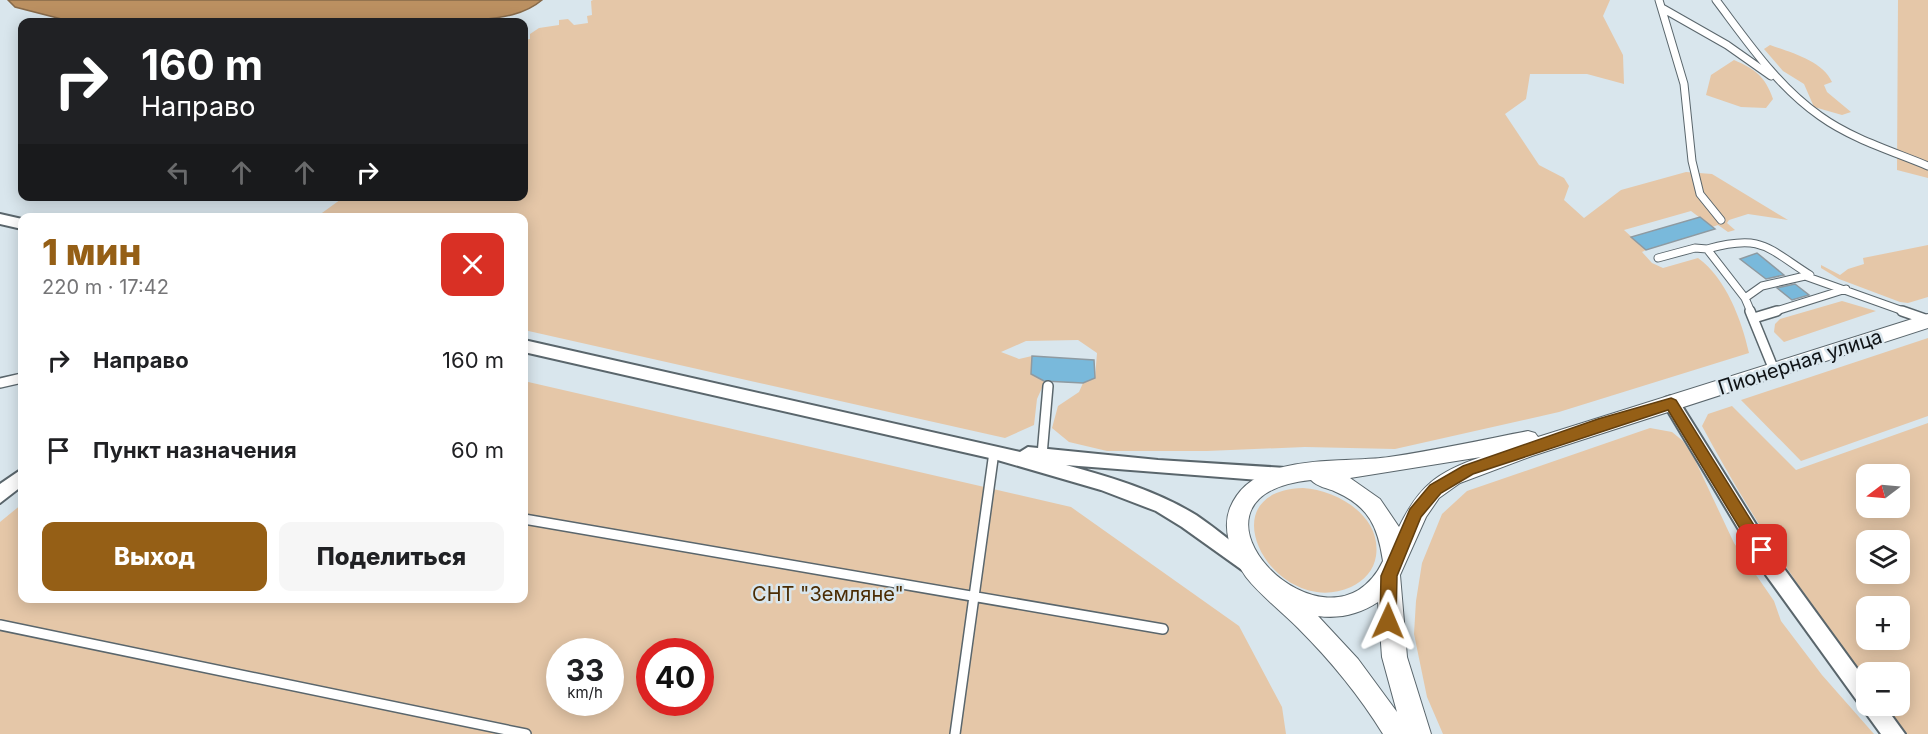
<!DOCTYPE html>
<html lang="ru">
<head>
<meta charset="utf-8">
<style>
	body { margin:0; font-family:Inter,sans-serif; background:#f6f6f6; color:#202124; height:100vh; display:flex; flex-direction:column; font-size:22px; white-space:nowrap }
	* { box-sizing:border-box; margin:0 }
	p { font-size:20px; color:#757577 }
	.icon { flex:none; width:33px; height:33px; fill:none; stroke:currentColor; stroke-width:2; stroke-linecap:round; stroke-linejoin:round }
	.map { position:relative; flex:1; overflow:hidden }
	.panel { position:absolute; left:18px; top:213px; width:510px; height:390px; display:flex; flex-direction:column; background:#fff; border-radius:12px; box-shadow:0 3px 15px #0003 }
	.panel>* { flex:none }
	.banner { position:absolute; left:18px; top:18px; width:510px; height:183px; border-radius:12px; box-shadow:0 3px 15px #0003; background:#202124; color:#fff; overflow:hidden }
	.needle { width:39px; rotate:254deg }
	.tools { position:absolute; left:1856px; top:464px; display:grid; gap:12px }
	.tools a { display:grid; place-items:center; width:54px; height:54px; border-radius:12px; background:#fff; box-shadow:0 3px 15px #0003; font-size:30px }
	.speed { position:absolute; left:546px; top:638px; display:flex; gap:12px; font-size:30px; font-weight:700; text-align:center }
	.speed>* { display:grid; place-content:center; width:78px; height:78px; border-radius:50%; background:#fff; box-shadow:0 3px 15px #0003; line-height:1 }
	.speed small { font-size:15px; font-weight:400 }
	.speed .limit { border:9px solid #d22; background:#fff; color:#111 }
	.pin { position:absolute; display:grid; place-items:center; width:51px; height:51px; color:#fff; margin:-26px; border-radius:12px; box-shadow:0 3px 9px #0006 }
	.me { position:absolute; width:66px; margin:-33px; rotate:1deg; stroke-linejoin:round; filter:drop-shadow(0 0 4px #0008) }
	.turn { display:flex; align-items:center; gap:21px; height:126px; padding:0 24px; font-size:27px }
	.turn .icon { width:78px; height:78px; stroke-width:2.5 }
	.turn b { display:block; font-size:42px; line-height:51px }
	.lanes { display:flex; align-items:center; height:57px; padding:0 24px; background:#0003; justify-content:center; gap:30px; direction:ltr }
	.lanes .off { opacity:.35 }
	.round { display:grid; place-items:center; flex:none; width:63px; height:63px; border-radius:12px; background:#f6f6f6 }
	.overview { display:flex; align-items:center; justify-content:space-between; height:102px; padding:0 24px }
	h1 { font-size:36px; font-weight:800; line-height:45px; color:#955f16 }
	.primary-button { display:flex; gap:12px; margin-top:auto; padding:12px 24px }
	.primary-button a { flex:1; height:69px; border-radius:12px; background:#955f16; color:#fff; font-size:24px; font-weight:800; line-height:69px; text-align:center }
	.primary-button a+a { background:#f6f6f6; color:#202124 }
	ul { padding:0; list-style:none }
	li { display:flex; align-items:center; gap:18px; height:90px; padding:0 24px }
	li div { flex:1 }
	li b { display:block; font-size:22px }
	li em { font-style:normal }
	.map>svg:first-child { display:block }
	.green { fill:#e5c7a8; fill-rule:evenodd }
	.water { fill:#bb9061; stroke:#876a4a; stroke-width:1.5 }
	.building { fill:#79b9db; stroke:#8e9aa1; stroke-width:1.5 }
	.lines { fill:none; stroke-linecap:round; stroke-linejoin:round }
	.service-far1-casing { stroke:#5a666c; stroke-width:9 }
	.service-casing { stroke:#5a666c; stroke-width:12 }
	.minor-casing { stroke:#5a666c; stroke-width:4 }
	.tertiary-casing { stroke:#5a666c; stroke-width:2 }
	.service-far1 { stroke:#fff; stroke-width:7 }
	.service { stroke:#fff; stroke-width:9 }
	.minor { fill:#fff; fill-rule:evenodd }
	.tertiary { fill:#fff; fill-rule:evenodd }
	.route { fill:#955f16; stroke:#613e0e; stroke-width:1.5 }
	.labels { text-anchor:middle; dominant-baseline:central; stroke-width:5; stroke-linejoin:round; paint-order:stroke }
	.street-label { font-size:20px; fill:#0f1316; stroke:#d9e6ed }
	.park-label { font-size:20px; fill:#4a2c04; stroke:#d9e6ed }
</style>
</head>
<body>
<div class="map">
<svg width="1928" height="734" viewBox="0 0 1928 734">
	<rect width="100%" height="100%" fill="#d9e6ed"/>
	<!-- green -->
	<path class="green" d="M593 0H1610L1603 16 1623 55 1624 84 1587 74H1530L1526 99 1505 114 1539 165 1564 178 1569 186 1564 200 1584 218 1621 190 1686 172 1712 174 1788 220 1748 214 1729 220 1727 223 1735 230 1728 232 1718 225 1712 227 1691 211 1624 230 1646 250 1642 252 1652 263 1663 268 1698 258C1726 278 1742 321 1749 353L1559 412 1395 449 1305 447 1207 451H1107L1069 442 1052 428 1058 406 1079 392 1083 383 1095 378 1097 353 1078 340 1026 341 1001 352 1019 359 1032 356 1031 374 1045 381 1037 399 1034 425 1005 438 524 330V218H315L344 197 524 196V40L530 39V34L539 28 559 25V20L568 19 574 25 588 23 587 16 592 15 591 1Z
		M1898 0H1928V178L1897 170Z
		M1770 45C1790 52 1823 61 1832 82L1824 85 1827 92 1851 112 1842 115 1814 107 1804 84 1783 71 1764 49Z
		M1734 60C1755 69 1765 76 1773 99L1766 108 1741 107 1706 95 1711 75Z
		M1928 245V297L1908 303 1900 302 1839 279 1821 268V265L1840 275 1848 269 1864 264 1863 258Z
		M1842 301 1876 311 1784 342 1774 332 1775 324 1780 319Z
		M1928 338V416L1801 461 1741 400Z
		M524 381 1071 507 1239 626 1282 707 1286 734H0V522L22 504V598H524ZM560 651H610V702H560ZM650 651H700V702H650Z
		M1732 406 1796 470 1928 423V734H1906L1883 705H1899V672H1866V683L1863 679C1805 597 1749 514 1702 426L1708 414ZM1866 474H1899V507H1866ZM1866 540H1899V573H1866ZM1866 606H1899V639H1866Z
		M1650 428 1672 432 1683 441 1694 458 1734 543 1774 601 1781 621 1822 675 1874 734H1443L1427 697 1414 634 1416 601 1422 563 1442 514 1467 491Z
		M1303 488C1337 490 1382 516 1376 556 1374 570 1364 581 1351 587 1275 621 1203 491 1303 488Z"/>
	<!-- water -->
	<path class="water" d="M8 0H542C520 19 489 18 462 22H73L15 7Z"/>
	<!-- building -->
	<path class="building" d="M1700 217 1715 229 1646 250 1631 237Z
		M1757 253 1784 275 1766 279 1740 259Z
		M1795 284 1809 295 1792 300 1777 288Z
		M1032 356 1094 360 1095 378 1083 383 1044 381 1031 374Z"/>
	<g class="lines">
		<defs>
			<path id="service-far1" d="M1659 0 1684 84 1692 161 1700 194 1721 220
				M1716 0C1747 41 1777 86 1820 116 1852 139 1892 151 1928 166
				M1662 8 1727 45 1771 76
				M1658 258 1695 248 1707 249
				M1745 298 1707 249C1762 234 1766 247 1810 275
				M1751 312 1745 298 1762 286 1805 276 1906 312
				M1773 312 1846 289"/>
			<path id="service" d="M1750 311 1774 370
				M1902 311 1928 320
				M1754 318 1777 311
				M0 383 22 378
				M1042 455 1048 386
				M524 519 1163 629
				M0 625 526 734
				M955 734 994 452"/>
			<path id="minor" d="M0 214 22 219V229L0 224Z
				M524 340 1020 452 1028 447 1158 460 1286 468 1292 470 1295 475 1292 480 1286 482 1066 465C1110 477 1157 491 1196 515 1218 530 1238 547 1259 563L1262 569 1259 575 1252 577 1182 527 1156 511 1101 490 994 459 524 352Z
				M1671 396 1677 398 1780 563 1866 681V705H1884L1905 734H1881L1766 575 1663 403 1665 398Z
				M22 469V486L0 503V484Z"/>
			<path id="tertiary" d="M1928 314V328L1532 456 1460 483 1439 498 1426 517 1400 575 1407 657 1431 734H1383C1359 695 1330 660 1298 628 1281 611 1260 595 1246 577 1233 558 1221 531 1230 508 1253 451 1339 464 1389 457 1436 450 1482 440 1528 431L1535 433 1538 437ZM1481 457C1437 472 1419 486 1399 527L1380 499 1350 478ZM1311 480C1317 487 1328 488 1336 492 1370 507 1378 528 1383 561 1330 672 1156 496 1311 480ZM1378 602 1382 657 1397 712 1358 659 1318 616C1339 619 1360 614 1378 602Z"/>
		</defs>
		<!-- service-far1 casing -->
		<use href="#service-far1" class="service-far1-casing"/>
		<!-- service casing -->
		<use href="#service" class="service-casing"/>
		<!-- minor casing -->
		<use href="#minor" class="minor-casing"/>
		<!-- tertiary casing -->
		<use href="#tertiary" class="tertiary-casing"/>
		<!-- service-far1 -->
		<use href="#service-far1" class="service-far1"/>
		<!-- service -->
		<use href="#service" class="service"/>
		<!-- minor -->
		<use href="#minor" class="minor"/>
		<!-- tertiary -->
		<use href="#tertiary" class="tertiary"/>
	</g>
	<!-- route -->
	<path class="route" d="M1671 398 1676 400 1767 546 1770 550 1767 555H1756L1668 410 1473 474 1441 493 1421 517 1397 576 1396 621 1394 627 1388 629 1382 627 1380 621 1381 576 1410 509 1430 485 1463 466 1598 419Z"/>
	<g class="labels">
		<!-- street labels -->
		<g class="street-label">
			<text transform="translate(1800 362) rotate(-18)">Пионерная улица</text>
		</g>
		<!-- park labels -->
		<g class="park-label">
			<text x="828" y="594">СНТ "Земляне"</text>
		</g>
	</g>
</svg>
<div class="tools">
<a><svg class="needle" viewBox="-14 -14 28 28"><path d="M0-13l5 13h-10z" fill="#e53935"/><path d="M0 13l5-13h-10z" fill="#757577"/></svg></a>
<a><svg class="icon" aria-label="layers" viewBox="0 0 24 24"><path d="M12 4l9 5-9 5-9-5zM3 14l9 5 9-5"/></svg></a>
<a>+</a>
<a>−</a>
</div>
<div class="speed"><div>33<small>km/h</small></div><div class="limit">40</div></div>
<div class="pin" style="left:1762px;top:550px;background:#d93025"><svg class="icon" aria-label="arrive" viewBox="0 0 24 24"><path d="M6 21V4h12l-3 4 3 4H6"/></svg></div>
<svg class="me" style="left:1388px;top:621px" viewBox="-20 -20 40 40"><path d="M0-17L14 15 0 8-14 15z" fill="#955f16" stroke="#fff" stroke-width="4"/></svg>
<div class="banner">
<div class="turn"><svg class="icon" aria-label="right" viewBox="0 0 24 24"><path d="M7 20v-9h11M14 6l5 5-5 5"/></svg><div><b>160 m</b>Направо</div></div>
<div class="lanes"><svg class="icon off" aria-label="left" viewBox="0 0 24 24"><path d="M17 20v-9H6M10 6l-5 5 5 5"/></svg><svg class="icon off" aria-label="ahead" viewBox="0 0 24 24"><path d="M12 20V5M6 11l6-6 6 6"/></svg><svg class="icon off" aria-label="ahead" viewBox="0 0 24 24"><path d="M12 20V5M6 11l6-6 6 6"/></svg><svg class="icon" aria-label="right" viewBox="0 0 24 24"><path d="M7 20v-9h11M14 6l5 5-5 5"/></svg></div>
</div>
<section class="panel">
<div class="overview"><div><h1>1 мин</h1><p>220 m · 17:42</p></div><a class="round" style="background:#d93025;color:#fff"><svg class="icon" aria-label="close" viewBox="0 0 24 24"><path d="M6 6l12 12M18 6L6 18"/></svg></a></div>
<ul>
<li><svg class="icon" aria-label="right" viewBox="0 0 24 24"><path d="M7 20v-9h11M14 6l5 5-5 5"/></svg><div><b>Направо</b></div><em>160 m</em></li>
<li><svg class="icon" aria-label="arrive" viewBox="0 0 24 24"><path d="M6 21V4h12l-3 4 3 4H6"/></svg><div><b>Пункт назначения</b></div><em>60 m</em></li>
</ul>
<div class="primary-button"><a>Выход</a><a>Поделиться</a></div>
</section>
</div>
</body>
</html>
